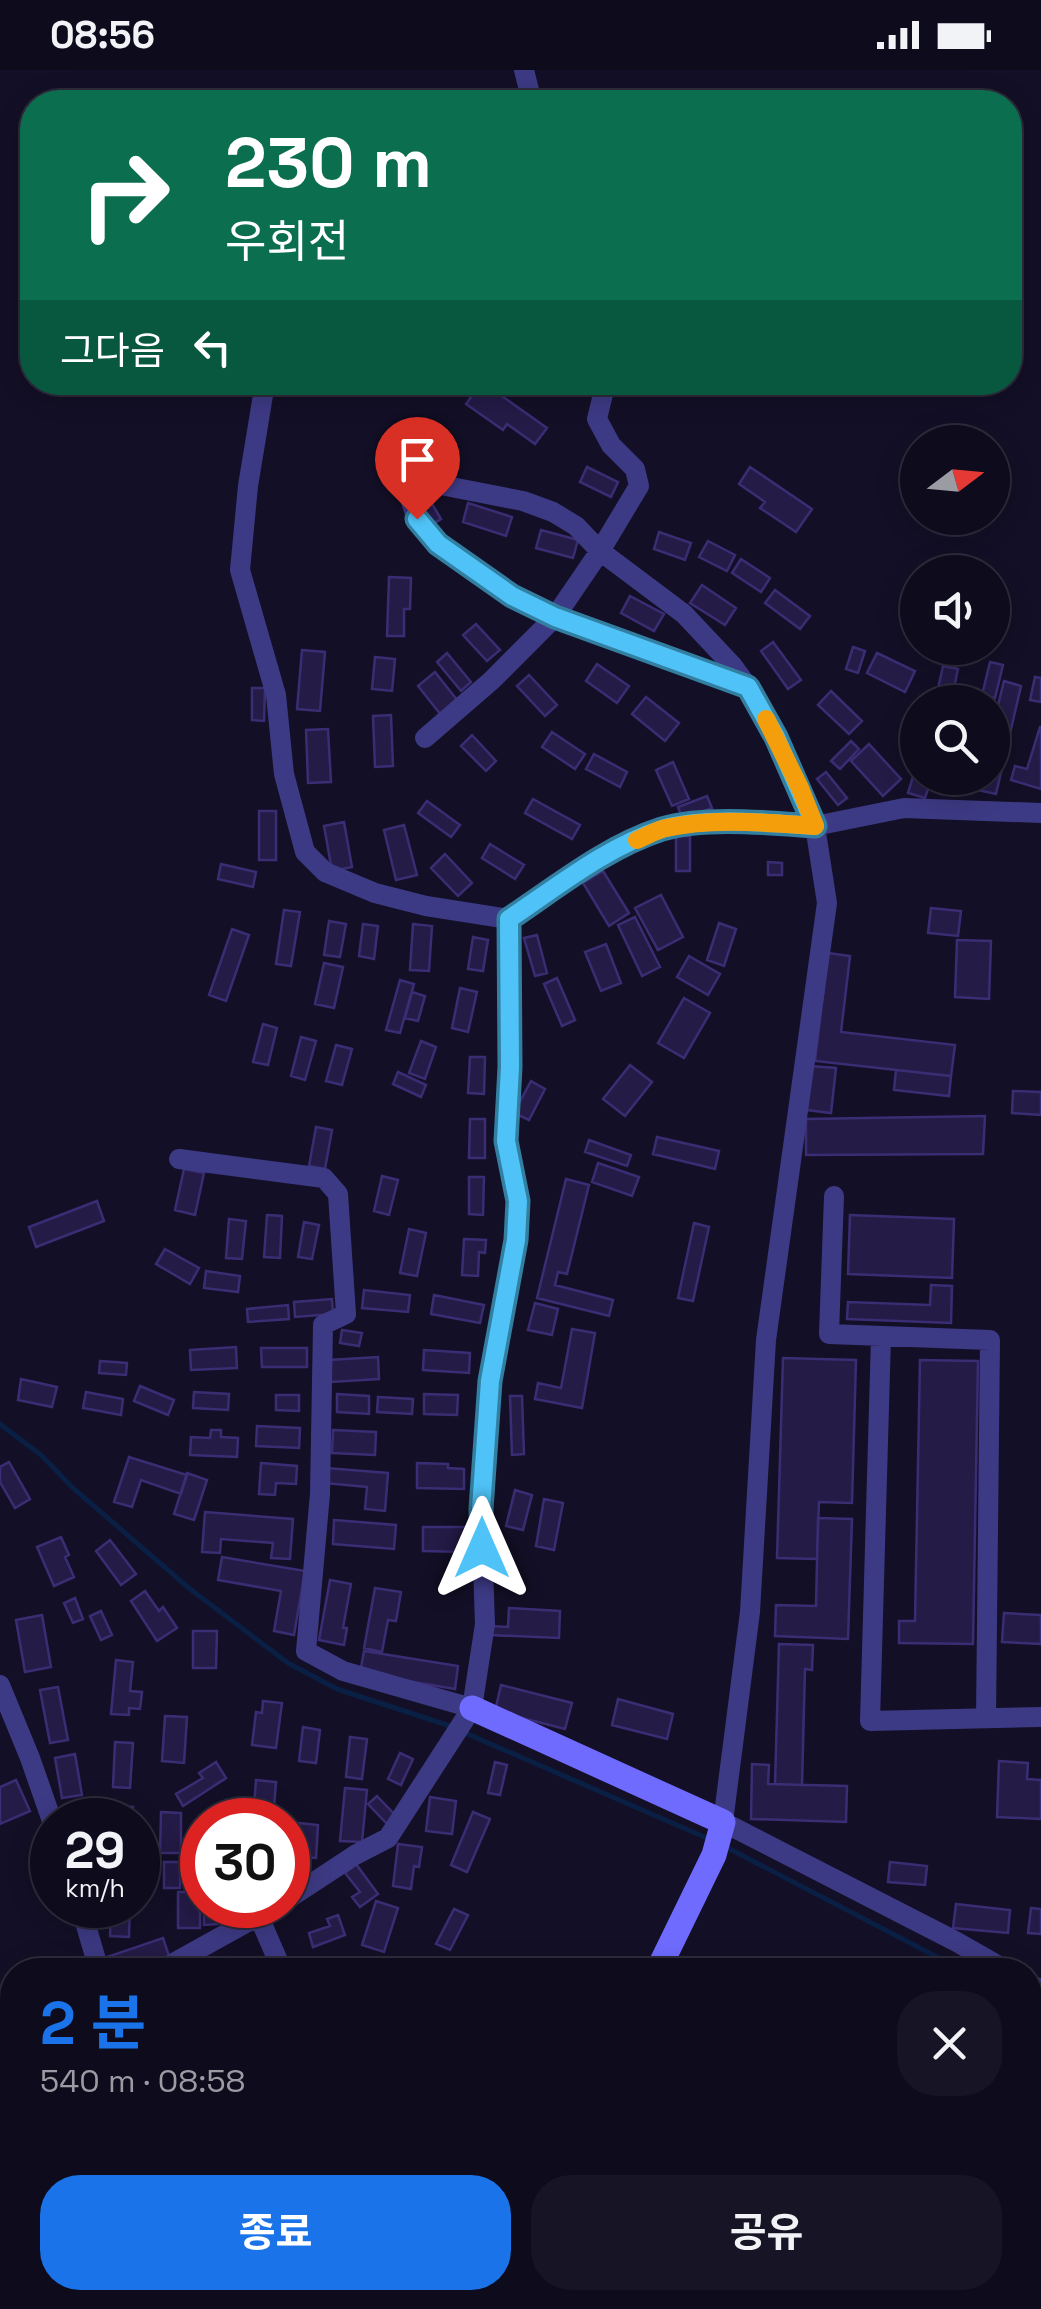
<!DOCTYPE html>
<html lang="ko">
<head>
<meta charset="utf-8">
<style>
	body { margin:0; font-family:"Space Grotesk","Noto Sans KR",sans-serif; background:#171425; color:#f1f3f6; height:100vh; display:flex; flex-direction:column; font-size:38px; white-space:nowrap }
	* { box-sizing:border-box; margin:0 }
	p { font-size:32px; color:#9b9ba3 }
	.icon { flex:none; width:55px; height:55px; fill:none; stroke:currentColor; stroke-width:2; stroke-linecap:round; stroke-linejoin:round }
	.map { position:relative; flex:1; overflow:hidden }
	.details { position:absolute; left:0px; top:1888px; width:1042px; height:352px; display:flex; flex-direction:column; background:#0e0b1c; border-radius:40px 40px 0 0; box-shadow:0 5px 25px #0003,0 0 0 2px #2e2b3b }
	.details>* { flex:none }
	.hud { position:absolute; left:20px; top:20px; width:1002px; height:305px; border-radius:40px; box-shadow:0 5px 25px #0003,0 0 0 2px #2e2b3b; background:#0b6e4f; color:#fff; overflow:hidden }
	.needle { width:65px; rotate:74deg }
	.fabs { position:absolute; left:900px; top:355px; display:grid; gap:20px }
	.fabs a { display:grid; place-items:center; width:110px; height:110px; border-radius:50%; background:#0e0b1c; box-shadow:0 5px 25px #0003,0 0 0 2px #2e2b3b; font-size:50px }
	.speed { position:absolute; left:30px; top:1728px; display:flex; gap:20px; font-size:50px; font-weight:700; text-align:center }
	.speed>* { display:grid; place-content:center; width:130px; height:130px; border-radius:50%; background:#0e0b1c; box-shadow:0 5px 25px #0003,0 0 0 2px #2e2b3b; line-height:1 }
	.speed small { font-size:25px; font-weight:400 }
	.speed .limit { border:15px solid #d22; background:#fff; color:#111 }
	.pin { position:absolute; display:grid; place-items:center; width:85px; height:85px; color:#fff; margin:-102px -42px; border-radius:50% 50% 50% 0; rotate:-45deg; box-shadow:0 0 10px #0007 }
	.pin .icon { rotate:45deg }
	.me { position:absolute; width:110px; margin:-55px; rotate:0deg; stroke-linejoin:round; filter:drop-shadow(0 0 8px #0008) }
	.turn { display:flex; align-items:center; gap:35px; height:210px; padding:0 40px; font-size:45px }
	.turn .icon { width:130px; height:130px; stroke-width:2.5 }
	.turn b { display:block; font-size:70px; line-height:85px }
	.then { display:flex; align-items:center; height:95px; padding:0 40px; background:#0003; gap:20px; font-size:38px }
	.round { display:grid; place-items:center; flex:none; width:105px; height:105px; border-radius:40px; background:#171425 }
	.summary { display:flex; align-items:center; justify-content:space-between; height:170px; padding:0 40px }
	h1 { font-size:60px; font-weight:700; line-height:75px; color:#1a73e8 }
	.cta { display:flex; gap:20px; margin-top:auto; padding:20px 40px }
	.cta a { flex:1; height:115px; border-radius:40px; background:#1a73e8; color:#fff; font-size:40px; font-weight:700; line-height:115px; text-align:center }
	.cta a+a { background:#171425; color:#f1f3f6 }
	.status { display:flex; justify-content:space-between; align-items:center; height:70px; padding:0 50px; background:#0e0b1c; direction:ltr }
	.status svg { height:28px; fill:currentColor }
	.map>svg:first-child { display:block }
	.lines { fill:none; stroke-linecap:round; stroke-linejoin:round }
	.stream { stroke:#0a1f44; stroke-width:5 }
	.building { fill:#241b47; stroke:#3b2d73; stroke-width:2.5 }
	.street { stroke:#3d3a85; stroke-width:20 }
	.secondary { stroke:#6f6bff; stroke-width:25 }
	.route-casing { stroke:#337fa1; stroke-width:25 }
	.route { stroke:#4fc3f7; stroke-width:18 }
	.slow { stroke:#f59e0b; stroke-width:18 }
</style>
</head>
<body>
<div class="status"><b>08:56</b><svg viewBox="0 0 49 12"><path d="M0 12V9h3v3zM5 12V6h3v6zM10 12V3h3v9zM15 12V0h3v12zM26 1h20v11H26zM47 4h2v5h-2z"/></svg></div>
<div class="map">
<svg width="1041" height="2239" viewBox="0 0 1041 2239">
	<rect width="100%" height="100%" fill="#130f26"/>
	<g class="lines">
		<!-- stream -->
		<path class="stream" d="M0 1354 41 1385 73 1418 190 1519 288 1593 337 1619 453 1657
			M463 1662 709 1769
			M724 1776 962 1900
			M1030 1936 1041 1941"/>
	</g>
	<!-- building -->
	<path class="building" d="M482 312 547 358 535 374 507 354 503 360 466 334Z
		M587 397 618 412 611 427 580 412Z
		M750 397 812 439 796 462 760 438 765 432 739 414Z
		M421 415 441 449 431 455 411 421Z
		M468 433 512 447 506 466 463 452Z
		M541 460 578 470 573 488 536 478Z
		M659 462 691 473 685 490 654 479Z
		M708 471 735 485 727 501 699 487Z
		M741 489 770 508 761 522 732 503Z
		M389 507 411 508 410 539H404V566H387Z
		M702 515 736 538 725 555 690 533Z
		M775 520 810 546 800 559 765 533Z
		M630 526 664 544 654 561 621 543Z
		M476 554 500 580 487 591 463 565Z
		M773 572 801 610 788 619 761 581Z
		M853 577 865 581 858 603 846 599Z
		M302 580 325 582 320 641 297 639Z
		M447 583 471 612 461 621 437 592Z
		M877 583 915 601 905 622 867 603Z
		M375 587 395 589 392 621 372 619Z
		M990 592 1003 595 995 628 982 625Z
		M597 594 629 616 617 633 586 611Z
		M943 596 958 599 951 632H935Z
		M435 602 458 631 441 645 418 616Z
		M529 605 557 635 545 646 517 616Z
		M1035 607 1041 608V632L1030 630Z
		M1004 611 1021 616 996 724 978 720 981 708H992V660Z
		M252 618H265L264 651 252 650Z
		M831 621 862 651 849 664 818 635Z
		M646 627 679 653 665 671 632 644Z
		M391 645 393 696 375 697 373 646Z
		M1040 657H1041V719L1011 710 1015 696 1027 699Z
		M328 659 331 712 308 713 306 660Z
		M552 662 585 684 575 699 542 677Z
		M472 665 496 691 486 701 461 676Z
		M851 671 859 679 840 699 831 691Z
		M869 674 901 709 883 726 851 691Z
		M594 684 627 702 620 717 586 699Z
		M918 690V708H932L925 728 908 723Z
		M673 692 689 729 672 736 656 700Z
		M826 702 847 728 838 735 817 709Z
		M707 726 712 738 683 750 678 737Z
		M533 729 580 755 572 769 525 743Z
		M427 731 460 755 451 767 418 743Z
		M259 741H276V790H259Z
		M344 752 352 797 332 801 324 756Z
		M404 755 417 805 396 810 384 760Z
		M676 766H690V801H676Z
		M490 774 524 795 515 809 482 788Z
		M445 784 472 813 458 826 431 798Z
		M768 792 782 793V805H768Z
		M221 794 256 802 253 817 218 809Z
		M603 801 629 843 609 856 583 813Z
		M661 825 683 867 658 880 635 838Z
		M931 838 961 841 958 866 928 863Z
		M284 840 300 842 291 896 276 894Z
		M635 847 660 897 642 906 618 855Z
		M329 851 346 854 340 887 324 885Z
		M719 853 736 859 724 896 707 890Z
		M363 854 378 856 374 889 359 886Z
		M413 854 432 856 429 901 410 900Z
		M232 859 249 865 226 931 209 925Z
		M537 865 547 903 535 906 524 868Z
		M473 867 488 870 483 901 468 899Z
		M957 870 991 871 989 929 955 927Z
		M606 874 621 913 601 921 585 882Z
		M828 883 850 886 841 962 955 975 951 1006 815 991Z
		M689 886 720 904 708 925 677 907Z
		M324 893 343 897 334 938 315 934Z
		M557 908 575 950 562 956 544 914Z
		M400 910 414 914 400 963 386 960Z
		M460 918 477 922 468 962 452 958Z
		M412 922 425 926 418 951 405 948Z
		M684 928 710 943 684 988 658 973Z
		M263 954 277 958 268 995 253 992Z
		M301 967 316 971 305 1010 291 1006Z
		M421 971 436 977 425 1009 409 1003Z
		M336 975 352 979 342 1015 326 1011Z
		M470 987H485L484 1024 468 1023Z
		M630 995 652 1012 625 1046 603 1029Z
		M810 996 836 998 831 1043 806 1040Z
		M896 1000 951 1006 949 1026 894 1020Z
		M398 1002 426 1015 421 1027 393 1014Z
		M531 1011 545 1019 529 1050 514 1043Z
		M1013 1021 1041 1022V1045L1012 1043Z
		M985 1046 983 1084 806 1085V1049Z
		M470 1049H485V1088H469Z
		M316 1057 332 1060 325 1099 309 1096Z
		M657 1067 719 1081 715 1099 653 1084Z
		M589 1070 631 1085 627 1096 585 1082Z
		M598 1093 639 1107 632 1126 592 1112Z
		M184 1099 204 1103 195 1145 175 1140Z
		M382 1106 398 1110 389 1145 374 1141Z
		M469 1107H484L483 1145 469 1144Z
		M566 1109 589 1115 567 1204 558 1202 555 1215 613 1230 609 1246 537 1228Z
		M97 1131 104 1151 36 1177 29 1157Z
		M267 1145 282 1146 280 1188 264 1187Z
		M850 1145 954 1149 952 1208 848 1204Z
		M229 1149 246 1151 242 1189 226 1188Z
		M304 1152 319 1155 312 1189 298 1187Z
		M694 1153 709 1157 693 1231 678 1228Z
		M409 1159 426 1163 417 1206 400 1203Z
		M464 1169 486 1170 485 1183 479 1182 478 1206 462 1205Z
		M165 1179 199 1198 190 1214 156 1194Z
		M206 1201 240 1206 238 1222 204 1218Z
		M931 1215 952 1216 951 1253 847 1249 848 1232 930 1235Z
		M364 1220 410 1225 408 1242 362 1238Z
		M434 1225 484 1235 480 1253 431 1244Z
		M332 1229 333 1244 295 1247 294 1232Z
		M535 1233 558 1239 552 1265 528 1260Z
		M288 1235 289 1249 248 1252 247 1239Z
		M572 1259 595 1263 582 1338 535 1329 538 1313 561 1318Z
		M342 1260 362 1263 359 1276 340 1273Z
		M236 1277 237 1298 191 1300 190 1280Z
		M261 1278H307V1297H262Z
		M424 1280 470 1283 469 1303 423 1300Z
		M378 1287 379 1309 331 1312 329 1290Z
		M783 1288 856 1290 852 1433 819 1432 817 1489 777 1488Z
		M920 1290 978 1291 973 1574 899 1573V1551H915Z
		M100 1291 127 1293 126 1305 99 1303Z
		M21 1309 57 1317 52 1337 18 1330Z
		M140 1316 174 1330 168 1345 134 1331Z
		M86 1322 123 1329 121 1345 83 1338Z
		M194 1322 229 1324 228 1340 193 1338Z
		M337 1324 369 1326V1344L337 1342Z
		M424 1324 458 1325 457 1345 424 1344Z
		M276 1325H299V1341L276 1340Z
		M510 1326H522L524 1384 512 1385Z
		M378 1327 413 1329 412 1344 377 1342Z
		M257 1356 300 1358 299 1378 256 1376Z
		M211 1360H221V1367L238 1368 237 1387 190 1385 191 1367 210 1368Z
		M333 1360 376 1362 375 1385 332 1383Z
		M129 1387 187 1405 181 1424 141 1410 132 1437 114 1432Z
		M9 1392 30 1429 15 1438 0 1412V1397Z
		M261 1393 297 1396 296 1414 276 1413 275 1425 259 1424Z
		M417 1393 448 1394V1398L464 1399V1419L417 1418Z
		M326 1398 388 1403 385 1441 365 1439 367 1417 324 1413Z
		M187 1403 207 1410 194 1450 174 1444Z
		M515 1420 532 1425 523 1460 506 1456Z
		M544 1429 563 1433 554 1480 536 1476Z
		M205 1442 293 1449 290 1489 271 1488 273 1473 221 1469 220 1483 202 1482Z
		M818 1448 852 1449 848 1569 775 1566 776 1535 816 1536Z
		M334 1450 396 1455 394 1479 333 1474Z
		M423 1457H467L466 1482 423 1481Z
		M61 1467 69 1485 65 1487 74 1507 54 1516 37 1477Z
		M110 1470 136 1504 121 1515 96 1481Z
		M222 1487 305 1501 294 1565 274 1561 281 1521 218 1510Z
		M330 1510 351 1514 343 1558H347L344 1575 319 1570Z
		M375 1518 401 1522 396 1551 388 1550 382 1582 364 1578Z
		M145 1521 159 1541 163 1537 177 1558 157 1571 131 1531Z
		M75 1528 83 1549 73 1553 64 1533Z
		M509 1538 560 1541 559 1568 489 1565V1556L508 1557Z
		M101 1541 112 1565 101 1570 90 1546Z
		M1004 1543 1041 1545V1574L1002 1572Z
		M42 1545 51 1597 25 1602 16 1550Z
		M193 1561H217L216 1598H193Z
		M779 1574 813 1575 812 1600 805 1599 802 1715 775 1714Z
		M364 1581 458 1596 455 1619 360 1603Z
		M116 1590 133 1592 130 1621 142 1622 140 1639 129 1638V1645L111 1644Z
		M501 1615 572 1633 565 1659 495 1641Z
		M58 1617 68 1670 50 1673 40 1620Z
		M618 1629 673 1644 667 1669 612 1655Z
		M263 1631 282 1633 276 1678 252 1675 256 1642 262 1643Z
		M165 1646 187 1647 184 1693 162 1691Z
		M303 1657 320 1660 316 1693 299 1691Z
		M350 1667 367 1669 362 1709 346 1707Z
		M115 1672 133 1673 130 1718 113 1717Z
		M400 1683 413 1689 401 1715 388 1709Z
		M75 1684 82 1725 62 1728 55 1688Z
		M999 1691 1028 1693 1027 1709 1041 1710V1749L997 1747Z
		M216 1692 226 1708 183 1736 176 1724 203 1708 199 1703Z
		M495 1692 507 1695 500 1725 488 1723Z
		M752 1694 769 1695 768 1714 847 1716 846 1752 751 1749Z
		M16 1710 30 1741 0 1754V1717Z
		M256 1710 276 1712 273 1750H253Z
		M345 1718 367 1720 362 1772 340 1771Z
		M377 1726 397 1747 389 1756 368 1734Z
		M430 1727 456 1731 452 1764 426 1761Z
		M115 1736 133 1737V1750H114Z
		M161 1742 181 1743V1783H160Z
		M473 1742 490 1749 467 1802 451 1795Z
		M299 1753 318 1755 316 1788 297 1787Z
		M398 1774 422 1777 419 1797 414 1796 411 1819 393 1816Z
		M164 1792H180V1818H164Z
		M890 1792 927 1796 925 1815 888 1812Z
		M356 1794 378 1824 360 1837 352 1827 360 1822 345 1803Z
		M178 1822H200V1858H178Z
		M376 1831 398 1838 384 1882 362 1875Z
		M956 1834 1010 1840 1008 1863 953 1858Z
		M111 1835H130L129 1867 110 1866Z
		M204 1835H217L218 1854 204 1855Z
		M1031 1838 1041 1839V1864L1028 1863Z
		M454 1839 468 1845 450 1880 436 1874Z
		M338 1845 345 1865 313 1877 309 1863 330 1856 327 1849Z
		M163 1868 169 1886 125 1900H108L104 1888Z
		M344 1889 348 1900H314Z
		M12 2162V2180L0 2183V2165Z
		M12 2210V2226L0 2227V2211Z"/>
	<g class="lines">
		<!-- street -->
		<path class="street" d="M524 0 532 32
			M263 325 248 416 240 500 276 625 284 704 305 782 325 802 375 823 426 836 509 849
			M748 617 600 561 555 547 512 526 438 474 417 449 409 426 405 404 441 415 523 431 553 442 576 456 600 481 684 544 732 595 748 617 776 667 815 756 827 833 766 1270 750 1542 723 1752 955 1871 1006 1900
			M425 668 491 611 555 547 600 481 639 416 635 399 611 375 597 349 604 320 608 312
			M179 1089 324 1108 338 1124 346 1244 323 1255 320 1424 306 1581 343 1601 472 1638
			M834 1126 829 1264 990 1270 986 1648
			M881 1267 870 1651 1041 1647
			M0 1615 30 1688 52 1751
			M288 1829 355 1785 388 1768 472 1638 485 1554 481 1439 490 1311 516 1170 518 1131 506 1071 510 997 509 849 583 799 626 775 664 759 711 752H750L815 756 904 738 1041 743
			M80 1835 99 1900
			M259 1847 282 1900
			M161 1900 278 1835
			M1030 1914 1041 1920
			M0 2004 12 1998"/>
		<!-- secondary -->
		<path class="secondary" d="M472 1638 723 1752 714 1785 658 1900
			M0 2029 12 2054
			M98 2228 103 2239
			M492 2239 498 2228"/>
	</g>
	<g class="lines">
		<defs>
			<path id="route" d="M417 449 438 474 512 526 555 547 748 617 776 667 815 756C770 753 705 746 662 759 606 777 557 817 509 849L510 997 506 1071 518 1131 516 1170 490 1311 481 1439 482 1478"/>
		</defs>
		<!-- route casing -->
		<use href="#route" class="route-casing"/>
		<!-- route -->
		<use href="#route" class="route"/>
		<!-- slow -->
		<path class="slow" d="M637 770C647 766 656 760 666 758 715 747 766 753 815 756L800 718 766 649"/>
	</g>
</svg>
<div class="fabs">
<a><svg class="needle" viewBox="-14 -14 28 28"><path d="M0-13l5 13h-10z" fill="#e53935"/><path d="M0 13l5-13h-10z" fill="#9b9ba3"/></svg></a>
<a><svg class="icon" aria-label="sound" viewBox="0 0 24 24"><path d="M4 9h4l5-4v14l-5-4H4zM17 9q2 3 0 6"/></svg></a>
<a><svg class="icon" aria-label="search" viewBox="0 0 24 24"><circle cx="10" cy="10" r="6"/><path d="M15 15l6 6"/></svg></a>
</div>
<div class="speed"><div>29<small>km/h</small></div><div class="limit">30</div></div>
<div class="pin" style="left:417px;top:449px;background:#d93025"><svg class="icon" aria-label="arrive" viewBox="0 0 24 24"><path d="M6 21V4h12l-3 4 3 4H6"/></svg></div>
<svg class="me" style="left:482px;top:1478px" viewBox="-20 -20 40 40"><path d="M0-17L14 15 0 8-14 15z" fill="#4fc3f7" stroke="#fff" stroke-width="4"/></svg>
<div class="hud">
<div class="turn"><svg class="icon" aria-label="right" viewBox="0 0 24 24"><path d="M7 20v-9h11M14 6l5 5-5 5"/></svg><div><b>230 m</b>우회전</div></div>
<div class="then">그다음<svg class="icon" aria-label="left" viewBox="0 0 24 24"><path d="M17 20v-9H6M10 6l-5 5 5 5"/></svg></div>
</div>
<section class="details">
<div class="summary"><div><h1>2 분</h1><p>540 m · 08:58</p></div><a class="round"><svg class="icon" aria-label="close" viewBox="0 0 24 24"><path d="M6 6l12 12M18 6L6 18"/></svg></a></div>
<div class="cta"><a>종료</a><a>공유</a></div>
</section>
</div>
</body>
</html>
